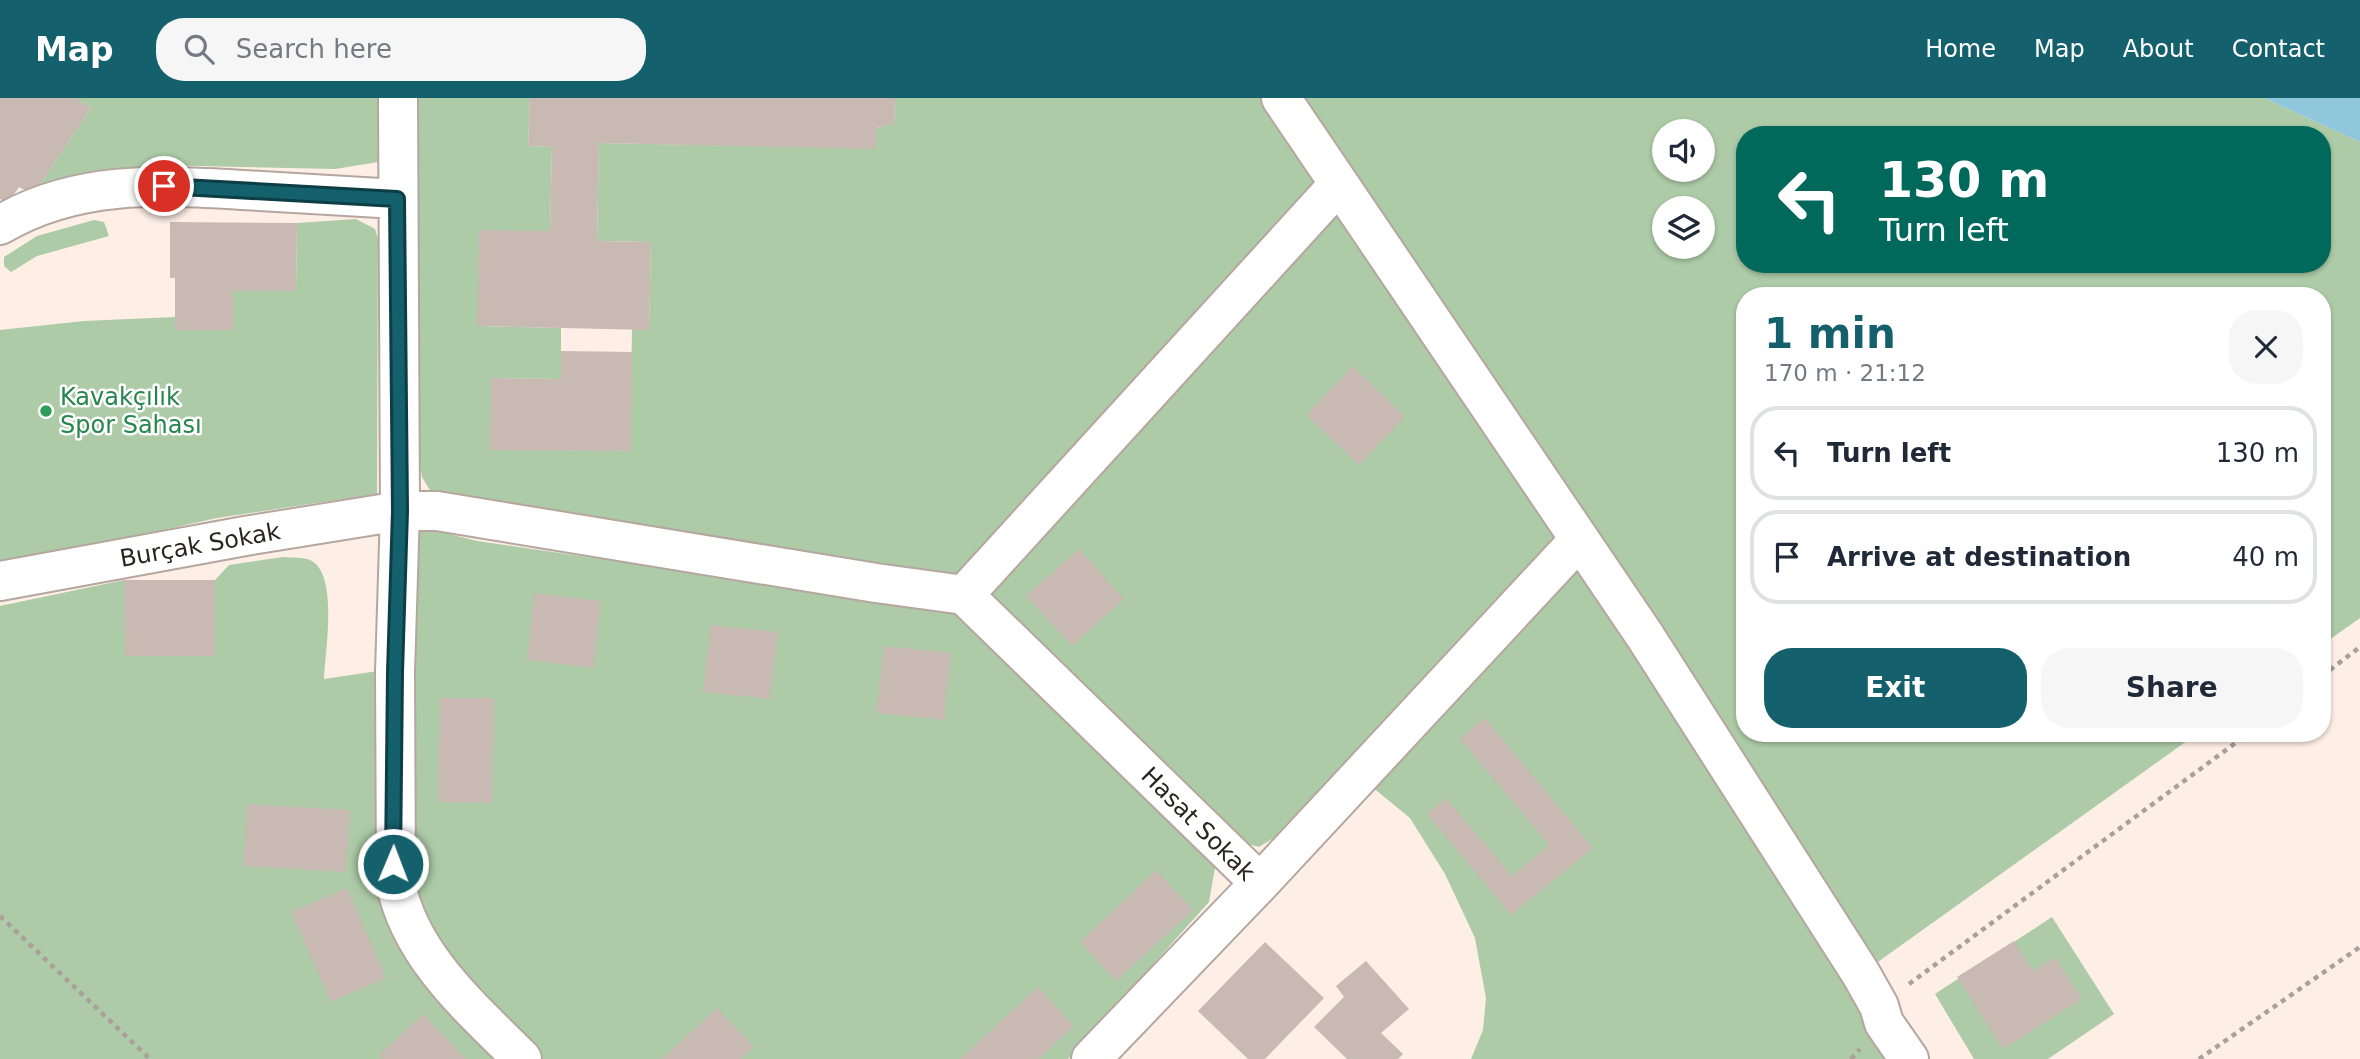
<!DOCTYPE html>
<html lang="en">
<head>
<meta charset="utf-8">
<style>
	body { margin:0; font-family:"DejaVu Sans",sans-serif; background:#f6f6f7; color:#1f2937; height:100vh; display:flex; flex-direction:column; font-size:26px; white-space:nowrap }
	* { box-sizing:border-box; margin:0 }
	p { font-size:23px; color:#747a83 }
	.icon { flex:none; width:38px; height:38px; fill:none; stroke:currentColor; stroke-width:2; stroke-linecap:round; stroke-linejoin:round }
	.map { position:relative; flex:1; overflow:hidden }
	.drawer { position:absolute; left:1736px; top:189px; width:595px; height:455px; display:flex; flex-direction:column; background:#fff; border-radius:28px; box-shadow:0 2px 5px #0004 }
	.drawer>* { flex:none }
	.banner { position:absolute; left:1736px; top:28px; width:595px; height:147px; border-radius:28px; box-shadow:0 2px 5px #0004; background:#00695c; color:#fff; overflow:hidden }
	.tools { position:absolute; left:1652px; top:21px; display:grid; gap:14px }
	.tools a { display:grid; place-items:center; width:63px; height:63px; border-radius:50%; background:#fff; box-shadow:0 2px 5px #0004; font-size:35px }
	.pin { position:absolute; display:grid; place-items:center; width:60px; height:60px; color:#fff; margin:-30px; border:4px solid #fff; border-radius:50%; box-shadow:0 2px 7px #0007 }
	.me { position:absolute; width:77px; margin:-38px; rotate:1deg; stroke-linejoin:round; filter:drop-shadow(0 0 5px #0008) }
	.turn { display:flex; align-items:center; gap:24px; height:147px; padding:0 28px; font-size:32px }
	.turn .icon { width:91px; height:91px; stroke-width:2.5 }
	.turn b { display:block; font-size:49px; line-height:60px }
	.round { display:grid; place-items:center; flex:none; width:74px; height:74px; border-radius:28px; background:#f6f6f7 }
	.headline { display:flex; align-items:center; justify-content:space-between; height:119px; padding:0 28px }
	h1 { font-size:42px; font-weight:800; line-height:52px; color:#14606c }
	.cta { display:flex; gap:14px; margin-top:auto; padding:14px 28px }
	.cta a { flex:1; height:80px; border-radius:28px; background:#14606c; color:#fff; font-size:28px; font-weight:800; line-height:80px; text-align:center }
	.cta a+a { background:#f6f6f7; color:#1f2937 }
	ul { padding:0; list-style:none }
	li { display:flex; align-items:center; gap:21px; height:94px; margin:0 14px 10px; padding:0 14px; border:4px solid #e0e1e3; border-radius:28px }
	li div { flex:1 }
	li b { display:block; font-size:26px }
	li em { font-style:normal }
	header { display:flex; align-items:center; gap:42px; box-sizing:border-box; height:98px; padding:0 35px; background:#14606c; color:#fff }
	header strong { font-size:33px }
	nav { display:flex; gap:38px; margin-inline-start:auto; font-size:24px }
	.search { width:490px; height:63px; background:#f6f6f7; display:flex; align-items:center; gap:18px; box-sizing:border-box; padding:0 24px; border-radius:28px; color:#747a83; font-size:26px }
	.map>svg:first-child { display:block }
	.green { fill:#adcba7; fill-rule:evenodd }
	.water { fill:#90c7dc }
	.building { fill:#c8b9b2 }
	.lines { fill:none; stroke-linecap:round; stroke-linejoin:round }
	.minor-casing { stroke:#b5a69f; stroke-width:42 }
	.path { stroke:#aa9f99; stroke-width:4.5; stroke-dasharray:5 5; stroke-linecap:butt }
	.minor { stroke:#fff; stroke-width:38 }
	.route-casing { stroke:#0d3e46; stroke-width:18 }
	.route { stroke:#14606c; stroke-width:12 }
	.leisure-dot { fill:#2e9e5b; stroke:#fff; stroke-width:2.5 }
	.labels { text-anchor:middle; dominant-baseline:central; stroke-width:5; stroke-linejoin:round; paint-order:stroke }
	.leisure-label { font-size:24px; fill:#27864d; stroke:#fff; text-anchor:start }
	.street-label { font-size:24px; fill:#2a2522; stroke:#fff }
</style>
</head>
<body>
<header>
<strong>Map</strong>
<div class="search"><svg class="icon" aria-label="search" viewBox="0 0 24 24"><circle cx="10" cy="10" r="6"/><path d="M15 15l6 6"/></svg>Search here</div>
<nav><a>Home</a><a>Map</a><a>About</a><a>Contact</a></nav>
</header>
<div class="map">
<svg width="2360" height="961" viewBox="0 0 2360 961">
	<rect width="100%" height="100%" fill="#fdeee6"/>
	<!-- green -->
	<path class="green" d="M75 0H380L378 64 335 71 151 67 74 79 33 97 91 10Z
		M417 0H530L528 48 552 49 550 133 477 228 561 230V281L491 280V351L630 353 632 231H649L651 144 597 143 599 45 876 50V30L894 26 895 0H2264L2360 44V520L2322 547V198H1745V635H2198L1861 876 1909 961H1471L1483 932 1486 900 1475 840 1445 776 1410 720 1366 684 1259 749 1234 742 961 476 936 484 431 394 422 379 414 333ZM1664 33H1703V72H1664ZM1745 37H2322V166H1745ZM1664 110H1703V149H1664Z
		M356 121 375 131 378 141 377 396 217 420 0 468V232L84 223 175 219V232H232L233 193H296L297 125Z
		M94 122 104 124 109 138 37 158 11 174 4 168V159L37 138Z
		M421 429 477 443 953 512 1095 651 1199 740 1215 770 1209 804 1068 961H541L482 901 436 837 415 796 410 450Z
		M283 459C291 460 303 459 310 462 339 475 325 553 324 581L378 573 375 723 377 768 503 961H0V508L124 482H215L229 467Z
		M2052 819 2114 916 2048 961H1974L1935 896Z"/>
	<!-- water -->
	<path class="water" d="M2264 0H2360V44Z"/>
	<!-- building -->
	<path class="building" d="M0 0H75L91 10 33 97 19 89 8 105 0 101Z
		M530 0H895L894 26 876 30V51L599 45 597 143 651 144 649 232 477 228 479 132 550 133 552 49 528 48Z
		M170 124 297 125 296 193H233V232H175V180H170Z
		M561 253 632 254 631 353 490 352 491 280 561 281Z
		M1353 268 1405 319 1359 367 1306 317Z
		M1079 451 1124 501 1072 548 1026 498Z
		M124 482H215V558H125Z
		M534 495 601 503 594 570 527 562Z
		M711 527 778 534 770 601 703 594Z
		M884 548 951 555 944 622 876 615Z
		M440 600H494L492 705 438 704Z
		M1485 620 1593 750 1511 817 1427 716 1446 700 1512 778 1549 747 1460 641Z
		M247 706 350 712 346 774 243 768Z
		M1156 772 1193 812 1116 883 1080 844Z
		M347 790 386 880 331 904 291 814Z
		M2014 843 2033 873 2055 859 2082 901 2003 951 1957 879Z
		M1265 844 1324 900 1265 961H1248L1198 913Z
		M1366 863 1409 911 1381 935 1403 956 1398 961H1347L1314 929 1344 899 1336 888Z
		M1038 889 1074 928 1039 961H960Z
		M717 910 754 949 741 961H662Z
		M423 916 466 961H382L379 957Z"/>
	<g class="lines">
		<defs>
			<path id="minor" d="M398 0 400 413 395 574 396 786C410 858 472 911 522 961
				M1281 0 1645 538 1861 876 1879 908 1884 925 1909 961
				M0 127C76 82 158 87 243 92 295 95 346 98 397 101
				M0 483 245 438 400 413H437L876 485 964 497
				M964 497 1260 785 1091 961
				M964 497 1338 87
				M1260 785 1579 442"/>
		</defs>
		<!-- minor casing -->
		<use href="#minor" class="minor-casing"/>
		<!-- path -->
		<path class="path" d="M2322 578 2360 549
			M0 818 150 961
			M1909 886 2249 635
			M1851 961 1860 951
			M2199 961 2360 849"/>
		<!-- minor -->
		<use href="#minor" class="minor"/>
	</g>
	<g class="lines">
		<defs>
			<path id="route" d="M164 88 397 101 400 413 395 574 393 766"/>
		</defs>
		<!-- route casing -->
		<use href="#route" class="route-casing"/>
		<!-- route -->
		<use href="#route" class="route"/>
	</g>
	<!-- markers -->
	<circle class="leisure-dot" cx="46" cy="313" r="7"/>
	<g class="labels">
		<!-- leisure labels -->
		<g class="leisure-label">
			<text x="60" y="299">Kavakçılık<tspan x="60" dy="28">Spor Sahası</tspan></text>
		</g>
		<!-- street labels -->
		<g class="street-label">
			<text transform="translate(200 447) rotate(-10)">Burçak Sokak</text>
			<text transform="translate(1198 726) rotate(45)">Hasat Sokak</text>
		</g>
	</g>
</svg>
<div class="tools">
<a><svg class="icon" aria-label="sound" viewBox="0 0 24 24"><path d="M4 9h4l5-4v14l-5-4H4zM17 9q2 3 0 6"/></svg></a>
<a><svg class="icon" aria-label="layers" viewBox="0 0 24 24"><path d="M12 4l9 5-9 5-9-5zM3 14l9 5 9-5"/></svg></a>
</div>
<div class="pin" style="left:164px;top:88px;background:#d93025"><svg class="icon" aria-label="arrive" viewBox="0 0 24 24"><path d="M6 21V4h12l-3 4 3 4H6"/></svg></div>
<svg class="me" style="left:393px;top:766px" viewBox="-20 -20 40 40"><circle r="17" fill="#14606c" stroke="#fff" stroke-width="3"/><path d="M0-11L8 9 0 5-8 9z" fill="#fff"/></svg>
<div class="banner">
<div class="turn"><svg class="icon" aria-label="left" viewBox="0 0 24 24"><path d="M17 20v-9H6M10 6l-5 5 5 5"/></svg><div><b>130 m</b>Turn left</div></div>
</div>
<section class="drawer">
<div class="headline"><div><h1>1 min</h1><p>170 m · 21:12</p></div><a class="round"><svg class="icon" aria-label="close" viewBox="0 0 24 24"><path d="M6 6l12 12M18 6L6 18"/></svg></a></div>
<ul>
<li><svg class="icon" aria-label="left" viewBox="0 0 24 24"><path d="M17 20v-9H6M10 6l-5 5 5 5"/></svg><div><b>Turn left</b></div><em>130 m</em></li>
<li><svg class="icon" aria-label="arrive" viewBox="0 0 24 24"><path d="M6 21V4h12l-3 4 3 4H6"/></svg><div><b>Arrive at destination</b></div><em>40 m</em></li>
</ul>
<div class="cta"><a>Exit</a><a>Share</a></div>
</section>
</div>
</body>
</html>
